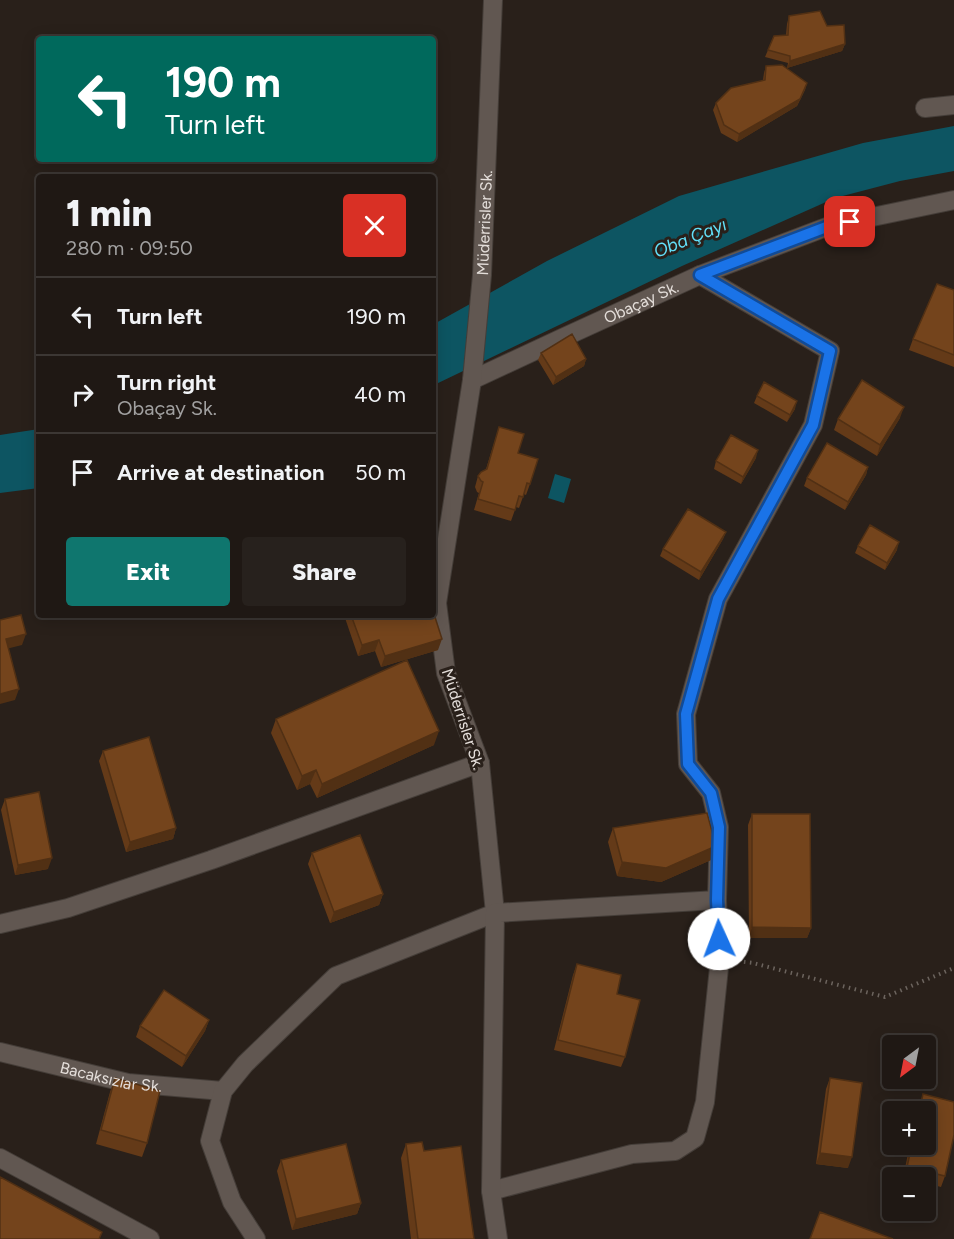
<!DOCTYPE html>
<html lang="en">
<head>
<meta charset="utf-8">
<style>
	body { margin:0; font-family:Figtree,sans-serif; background:#27211d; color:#f1f3f6; height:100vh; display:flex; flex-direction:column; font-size:22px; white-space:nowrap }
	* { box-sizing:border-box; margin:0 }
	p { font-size:20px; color:#a1a0a0 }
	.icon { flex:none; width:33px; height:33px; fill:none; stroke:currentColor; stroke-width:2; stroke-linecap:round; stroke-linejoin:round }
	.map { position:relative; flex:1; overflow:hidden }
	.drawer { position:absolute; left:36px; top:174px; width:400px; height:444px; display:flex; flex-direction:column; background:#1f1814; border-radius:6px; box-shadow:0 3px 15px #0003,0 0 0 2px #3c3734 }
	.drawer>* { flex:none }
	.guide { position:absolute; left:36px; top:36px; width:400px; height:126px; border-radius:6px; box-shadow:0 3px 15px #0003,0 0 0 2px #3c3734; background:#00695c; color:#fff; overflow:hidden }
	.needle { width:39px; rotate:212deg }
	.fabs { position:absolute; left:882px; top:1035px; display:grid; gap:12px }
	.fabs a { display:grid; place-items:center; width:54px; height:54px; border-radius:6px; background:#1f1814; box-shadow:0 3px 15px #0003,0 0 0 2px #3c3734; font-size:30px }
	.pin { position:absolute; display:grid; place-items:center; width:51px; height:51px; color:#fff; margin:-26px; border-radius:12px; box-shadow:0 3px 9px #0006 }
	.me { position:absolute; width:66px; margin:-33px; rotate:358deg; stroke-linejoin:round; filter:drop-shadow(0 0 4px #0008) }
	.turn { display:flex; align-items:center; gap:21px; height:126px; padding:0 30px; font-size:27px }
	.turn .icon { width:78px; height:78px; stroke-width:2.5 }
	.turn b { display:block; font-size:42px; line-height:51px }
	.round { display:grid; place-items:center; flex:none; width:63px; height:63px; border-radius:6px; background:#27211d }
	.headline { display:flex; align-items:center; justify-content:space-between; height:102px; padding:0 30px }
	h1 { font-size:36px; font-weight:800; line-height:45px }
	.primary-button { display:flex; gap:12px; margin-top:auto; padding:12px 30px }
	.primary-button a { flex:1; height:69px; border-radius:6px; background:#0f766e; color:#fff; font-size:24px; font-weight:800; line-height:69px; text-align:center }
	.primary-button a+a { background:#27211d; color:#f1f3f6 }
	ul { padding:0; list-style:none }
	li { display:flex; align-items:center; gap:18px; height:78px; padding:0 30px; border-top:2px solid #3c3734 }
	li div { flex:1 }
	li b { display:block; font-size:22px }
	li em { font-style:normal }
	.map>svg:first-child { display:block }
	.water { fill:#0d5562 }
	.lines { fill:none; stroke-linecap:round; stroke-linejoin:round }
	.minor-casing { stroke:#443d38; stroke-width:20 }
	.path { stroke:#6c645e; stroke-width:4; stroke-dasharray:1.5 4.5; stroke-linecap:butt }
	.minor { stroke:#615751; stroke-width:18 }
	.wall { fill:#643a18 }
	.shaded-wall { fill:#513014 }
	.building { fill:#74441c; stroke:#513014; stroke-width:1.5 }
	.route-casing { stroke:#114b97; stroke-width:15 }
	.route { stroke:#1a73e8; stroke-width:10 }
	.labels { text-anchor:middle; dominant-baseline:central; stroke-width:6; stroke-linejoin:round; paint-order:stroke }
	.street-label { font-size:16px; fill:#e4deda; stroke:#29201a }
	.water-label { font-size:18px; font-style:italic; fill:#62dff8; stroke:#29201a }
</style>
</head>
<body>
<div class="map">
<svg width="954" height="1239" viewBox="0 0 954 1239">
	<rect width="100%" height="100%" fill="#29201a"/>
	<!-- water -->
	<path class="water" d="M954 126V171L900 181 835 198 682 266 434 385V324L547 261 679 196 863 143Z
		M39 429V488L0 493V435Z
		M555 474 571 479 564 503 548 498Z"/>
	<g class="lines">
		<defs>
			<g id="minor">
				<path d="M925 108 954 105"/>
				<path id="s1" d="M472 380 560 339 700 275 829 226 954 200"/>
				<path d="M0 924 68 908 211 860 480 763"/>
				<path id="s2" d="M0 1052 128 1083 223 1091"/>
				<path d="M0 1158 150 1239"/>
				<path d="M491 1191 632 1154 675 1151 695 1138 705 1102 720 958 717 900 719 827 711 793 688 764 686 714 718 599 813 425 830 351 700 275"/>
				<path id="s3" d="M256 1239 232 1202 210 1141 223 1091 245 1064 336 976 495 913 480 763 446 673 437 603 472 380 482 275 493 0"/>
				<path d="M498 1239 491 1191 495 913 717 900"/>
			</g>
		</defs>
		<!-- minor casing -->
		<use href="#minor" class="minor-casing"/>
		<!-- path -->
		<path class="path" d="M738 961 753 963 885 997 954 968"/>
		<!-- minor -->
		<use href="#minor" class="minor"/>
	</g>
	<!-- wall -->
	<path class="wall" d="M789 16 845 44 842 51 787 68 788 63 765 57 774 36 786 35 787 24Z
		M766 66 807 83 805 90 797 106 737 142 721 133 713 110 716 103 763 80 764 73Z
		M954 290V367L909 350 913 339Z
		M541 353 586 359 584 366 553 385 538 360Z
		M757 396 795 409 787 422 754 403Z
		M900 418 877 456 834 430 838 419Z
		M499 427 518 453 530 484 526 495 524 494 519 508 516 507 511 521 474 510 479 493 477 492 475 487 478 476 486 469Z
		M756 458 741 484 714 469 716 461Z
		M868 467 866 475 845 510 804 486 807 478Z
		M726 532 723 539 699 580 660 556 663 549Z
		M858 546 897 550 885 570 855 553Z
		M344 615H434L438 650 381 667 375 651 358 656Z
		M276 719 434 745 317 798 310 784 297 790 271 733Z
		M103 751 176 828 173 839 126 852 99 761Z
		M5 799 48 869 15 875 1 810Z
		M752 814 811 928 807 938H749L748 825Z
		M613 828 711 860 661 882 617 876 608 842Z
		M312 853 383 894 379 905 330 923 308 864Z
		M577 964 617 994 625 1057 621 1067 554 1050 573 975Z
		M209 1020 205 1031 182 1067 136 1037 140 1026Z
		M115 1078 147 1143 142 1157 96 1144 110 1092Z
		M830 1078 848 1168 816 1164 826 1089Z
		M923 1094 945 1176 941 1187 926 1183V1178H903L910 1144H926V1112H917Z
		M406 1144 424 1151 474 1239H411L401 1158Z
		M281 1160 361 1203 357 1214 292 1230 277 1171Z"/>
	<!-- shaded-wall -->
	<path class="shaded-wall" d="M845 44 842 51 787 68 790 61Z
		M807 83 797 106 737 142 739 134Z
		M586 359 584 366 553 385 556 377Z
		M797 401 795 409 787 422 790 415Z
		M904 407 900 418 877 456 880 445Z
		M758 450 756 458 741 484 743 477Z
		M868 467 866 475 845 510 848 502Z
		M726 532 723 539 699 580 701 572Z
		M899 542 897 550 885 570 887 563Z
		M26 634 22 645 2 650 6 639Z
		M442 639 438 650 381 667 385 656Z
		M379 640 375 651 358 656 362 645Z
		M19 689 15 700 0 704V694Z
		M439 731 434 745 317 798 322 784Z
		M316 770 310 784 297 790 302 776Z
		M176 828 173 839 126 852 130 842Z
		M716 846 711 860 661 882 617 876 622 862Z
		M52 858 48 869 15 875 18 865Z
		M383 894 379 905 330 923 334 912Z
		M752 927 811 928 807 938H749Z
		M209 1020 205 1031 182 1067 186 1056Z
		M820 1153 852 1157 848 1168 816 1164Z
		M361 1203 357 1214 292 1230 296 1219Z"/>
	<!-- building -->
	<path class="building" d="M820 11 827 26 844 25 845 44 790 61V56L768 50 774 36 788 35 789 16Z
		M782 65 807 83 800 99 739 134 724 125 716 103 731 88 765 80 766 66Z
		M937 284 954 290V355L913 339Z
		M572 334 586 359 556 377 541 353Z
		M862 380 904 407 880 445 838 419Z
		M764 382 797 401 790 415 757 396Z
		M499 427 524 434 518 453 538 459 530 484 527 483 523 497 519 496 515 510 478 499 483 482 481 481 478 476 481 472 487 469Z
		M731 435 758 450 743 477 716 461Z
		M827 443 868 467 848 502 807 478Z
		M688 509 726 532 701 572 663 549Z
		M870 525 899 542 887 563 858 546Z
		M434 614 442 639 385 656 379 640 362 645 351 615H434Z
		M21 615 26 634 6 639 19 689 0 694V620Z
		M407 660 439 731 322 784 316 770 302 776 276 719Z
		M149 737 176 828 130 842 103 751Z
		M39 792 52 858 18 865 5 799Z
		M707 813 716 846 666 868 622 862 613 828Z
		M752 814H810L811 928 752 927Z
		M360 835 383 894 334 912 312 853Z
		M577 964 621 975 617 994 640 1000 625 1057 558 1040Z
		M164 990 209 1020 186 1056 140 1026Z
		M115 1078 160 1091 147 1143 101 1130Z
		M830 1078 862 1083 852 1157 820 1153Z
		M923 1094 954 1102V1135L945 1176 907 1167 912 1144H926V1112H919Z
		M422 1142 424 1151 461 1146 474 1239H418L406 1144Z
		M346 1144 361 1203 296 1219 281 1160Z
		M0 1177 102 1232 99 1239H0Z
		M820 1212 893 1239H810Z"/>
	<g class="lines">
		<defs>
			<path id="route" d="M719 939 717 900 719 827 711 793 688 764 686 714 718 599 813 425 830 351 700 275 829 226 850 222"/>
		</defs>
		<!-- route casing -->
		<use href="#route" class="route-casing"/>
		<!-- route -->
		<use href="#route" class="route"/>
	</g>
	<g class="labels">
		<!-- street labels -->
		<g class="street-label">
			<text stroke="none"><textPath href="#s3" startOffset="1194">Müderrisler Sk.</textPath></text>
			<text stroke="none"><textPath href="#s1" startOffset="186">Obaçay Sk.</textPath></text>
			<text transform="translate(463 719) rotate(72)">Müderrisler Sk.</text>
			<text stroke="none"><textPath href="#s2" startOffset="114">Bacaksızlar Sk.</textPath></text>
		</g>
		<!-- water labels -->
		<g class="water-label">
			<text transform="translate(690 238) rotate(-22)">Oba Çayı</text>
		</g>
	</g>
</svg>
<div class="fabs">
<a><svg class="needle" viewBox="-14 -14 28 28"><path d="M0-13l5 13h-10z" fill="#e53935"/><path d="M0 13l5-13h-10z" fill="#a1a0a0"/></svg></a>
<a>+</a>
<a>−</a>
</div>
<div class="pin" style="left:850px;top:222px;background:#d93025"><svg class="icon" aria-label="arrive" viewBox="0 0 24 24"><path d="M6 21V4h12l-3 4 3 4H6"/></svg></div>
<svg class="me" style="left:719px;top:939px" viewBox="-20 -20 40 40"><circle r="19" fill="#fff"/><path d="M0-13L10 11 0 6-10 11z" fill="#1a73e8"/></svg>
<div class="guide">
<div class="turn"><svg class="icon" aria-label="left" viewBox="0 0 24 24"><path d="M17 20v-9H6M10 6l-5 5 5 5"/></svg><div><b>190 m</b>Turn left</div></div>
</div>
<section class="drawer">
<div class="headline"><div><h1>1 min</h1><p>280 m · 09:50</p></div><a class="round" style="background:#d93025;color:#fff"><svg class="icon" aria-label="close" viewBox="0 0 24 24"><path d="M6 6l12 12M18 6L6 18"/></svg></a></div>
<ul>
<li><svg class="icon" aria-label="left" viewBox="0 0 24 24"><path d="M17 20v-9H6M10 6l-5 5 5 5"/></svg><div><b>Turn left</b></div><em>190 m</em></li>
<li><svg class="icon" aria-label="right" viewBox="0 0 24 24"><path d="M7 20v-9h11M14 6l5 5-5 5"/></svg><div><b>Turn right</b><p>Obaçay Sk.</p></div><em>40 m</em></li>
<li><svg class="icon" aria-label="arrive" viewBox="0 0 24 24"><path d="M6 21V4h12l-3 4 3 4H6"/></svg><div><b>Arrive at destination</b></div><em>50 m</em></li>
</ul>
<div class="primary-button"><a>Exit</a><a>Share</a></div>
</section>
</div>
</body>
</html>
